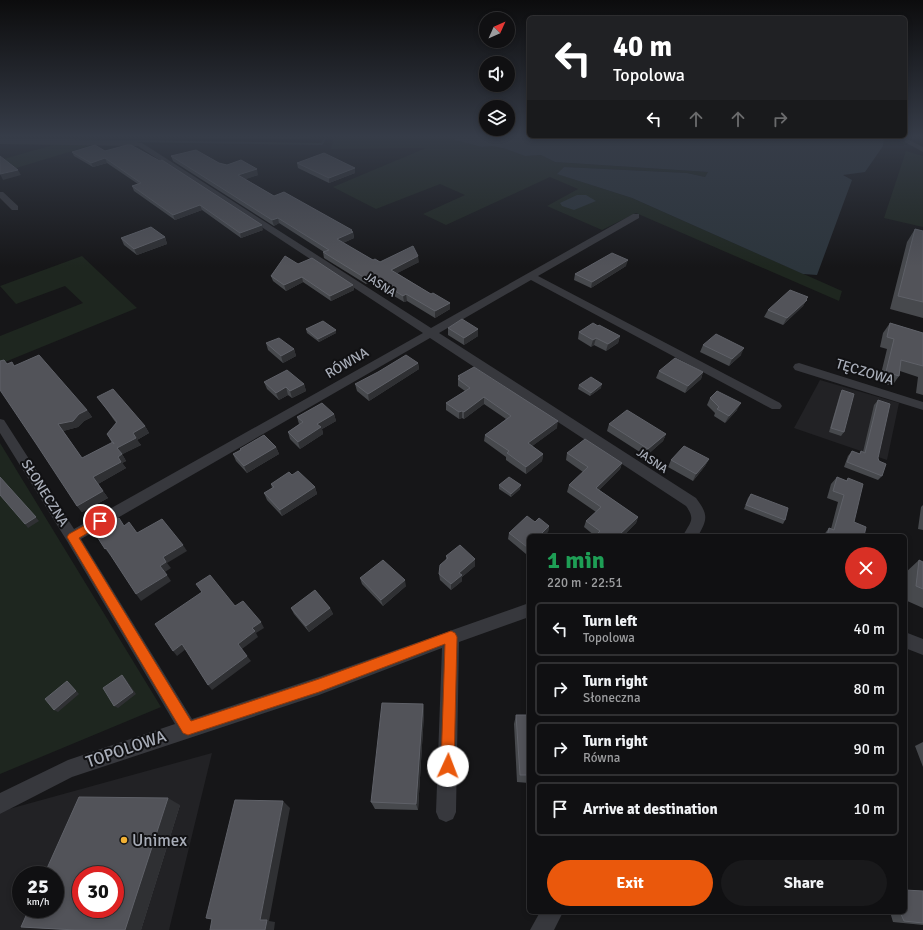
<!DOCTYPE html>
<html lang="en">
<head>
<meta charset="utf-8">
<style>
	body { margin:0; font-family:Signika,sans-serif; background:#19191b; color:#f1f3f6; height:100vh; display:flex; flex-direction:column; font-size:15px; white-space:nowrap }
	* { box-sizing:border-box; margin:0 }
	p { font-size:13px; color:#9c9d9f }
	.icon { flex:none; width:22px; height:22px; fill:none; stroke:currentColor; stroke-width:2; stroke-linecap:round; stroke-linejoin:round }
	.map { position:relative; flex:1; overflow:hidden }
	.sheet { position:absolute; left:527px; top:534px; width:380px; height:380px; display:flex; flex-direction:column; background:#101012; border-radius:6px; box-shadow:0 2px 6px #0003,0 0 0 1px #303032 }
	.sheet>* { flex:none }
	.banner { position:absolute; left:527px; top:16px; width:380px; height:122px; border-radius:6px; box-shadow:0 2px 6px #0003,0 0 0 1px #303032; background:#202124; color:#fff; overflow:hidden }
	.needle { width:26px; rotate:45deg }
	.buttons { position:absolute; left:479px; top:12px; display:grid; gap:8px }
	.buttons a { display:grid; place-items:center; width:36px; height:36px; border-radius:50%; background:#101012; box-shadow:0 2px 6px #0003,0 0 0 1px #303032; font-size:20px }
	.speed { position:absolute; left:12px; top:866px; display:flex; gap:8px; font-size:20px; font-weight:700; text-align:center }
	.speed>* { display:grid; place-content:center; width:52px; height:52px; border-radius:50%; background:#101012; box-shadow:0 2px 6px #0003,0 0 0 1px #303032; line-height:1 }
	.speed small { font-size:10px; font-weight:400 }
	.speed .limit { border:6px solid #d22; background:#fff; color:#111 }
	.pin { position:absolute; display:grid; place-items:center; width:34px; height:34px; color:#fff; margin:-17px; border:2px solid #fff; border-radius:50%; box-shadow:0 1px 4px #0007 }
	.me { position:absolute; width:44px; margin:-22px; rotate:2deg; stroke-linejoin:round; filter:drop-shadow(0 0 3px #0008) }
	.turn { display:flex; align-items:center; gap:14px; height:84px; padding:0 20px; font-size:18px }
	.turn .icon { width:52px; height:52px; stroke-width:2.5 }
	.turn b { display:block; font-size:28px; line-height:34px }
	.lanes { display:flex; align-items:center; height:38px; padding:0 20px; background:#0003; justify-content:center; gap:20px; direction:ltr }
	.lanes .off { opacity:.35 }
	.round { display:grid; place-items:center; flex:none; width:42px; height:42px; border-radius:21px; background:#19191b }
	.overview { display:flex; align-items:center; justify-content:space-between; height:68px; padding:0 20px }
	h1 { font-size:24px; font-weight:700; line-height:30px; color:#1e9e55 }
	.action { display:flex; gap:8px; margin-top:auto; padding:8px 20px }
	.action a { flex:1; height:46px; border-radius:24px; background:#ea580c; color:#fff; font-size:16px; font-weight:700; line-height:46px; text-align:center }
	.action a+a { background:#19191b; color:#f1f3f6 }
	ul { padding:0; list-style:none }
	li { display:flex; align-items:center; gap:12px; height:54px; margin:0 8px 6px; padding:0 12px; border:2px solid #303032; border-radius:6px }
	li div { flex:1 }
	li b { display:block; font-size:15px }
	li em { font-style:normal }
	.map>svg:first-child { display:block }
	.built { fill:#222225; fill-rule:evenodd }
	.green { fill:#1e261f }
	.water { fill:#2c353c }
	.lines { fill:none; stroke-linecap:round; stroke-linejoin:round }
	.stream { fill:#2c353c; fill-rule:evenodd }
	.street { fill:#37383d; fill-rule:evenodd }
	.wall { fill:#47494d }
	.shaded-wall { fill:#2f3033 }
	.building { fill:#525359; stroke:#5f6168; fill-rule:evenodd }
	.route { fill:#ea580c; stroke:#983908 }
	.poi-dot { fill:#f2b134; stroke:#111113; stroke-width:1.5 }
	.labels { text-anchor:middle; dominant-baseline:central; stroke-width:4; stroke-linejoin:round; paint-order:stroke }
	.far-street-label { font-size:12px; fill:#a8adb8; stroke:#111113 }
	.street-label { font-size:14px; fill:#a8adb8; stroke:#111113 }
	.near-street-label { font-size:17px; fill:#a8adb8; stroke:#111113 }
	.near-poi-label { font-size:17px; fill:#a8adb8; stroke:#111113; text-anchor:start }
</style>
</head>
<body>
<div class="map">
<svg width="923" height="930" viewBox="0 0 923 930">
	<rect width="100%" height="100%" fill="#161618"/>
	<!-- built -->
	<path class="built" d="M820 380 899 403 887 460 794 428Z
		M212 753 169 930H0V814L9 809ZM21 875H55V909H21ZM81 875H115V909H81Z"/>
	<!-- green -->
	<path class="green" d="M343 137H454L456 140 482 147 492 146 506 149 525 156 541 155 555 162 708 172 705 177 687 173 564 167 558 174 632 198 842 291 839 301 636 213 602 230 547 206 578 189 550 177 446 225 423 214 465 195 440 184 376 209 333 187 426 148 331 149 334 138Z
		M57 144 92 145 0 173V160Z
		M906 151 923 156V227L884 218Z
		M82 256 137 308 0 364V336L83 303 65 286 16 304 0 286Z
		M0 443 161 707 0 774Z"/>
	<!-- water -->
	<path class="water" d="M169 137H311L299 139H282Z
		M455 137H884L883 146 865 172 843 175 852 180 817 275 803 274 632 198 557 174 564 167 687 173 705 177 708 172 555 162 541 155 525 156 506 149 492 146 482 147 455 140Z
		M577 195H586L596 201 574 210 562 206 560 203Z"/>
	<g class="lines">
		<!-- stream -->
		<path class="stream" d="M325 137H327L323 144 322 145 0 140V138L321 143Z"/>
		<!-- street -->
		<path class="street" d="M907 139 923 147V152L905 142V140Z
			M0 140 130 141 142 143 431 328 633 214H639V218L538 276 780 403 782 406 780 409H772L531 280 439 333 696 498C708 514 708 519 698 536H683C690 522 696 520 686 506L430 338 81 539 192 719 319 677 529 603V617L459 642 456 812 453 819 446 822 439 819 436 812 442 648 319 695 72 777 0 814V793L68 760 175 724 67 541 0 433V419L4 420 74 529 423 333 138 146 0 144Z
			M0 192H3L18 206V210H12L0 198Z
			M799 363 923 402V410L795 370 793 367 795 364Z
			M905 632 923 639V655L905 648Z
			M540 912H563L554 930H530Z"/>
	</g>
	<!-- wall -->
	<path class="wall" d="M105 151 263 230 241 238 202 210 175 220 134 191 132 186 138 184 107 163 93 167 74 156 72 152Z
		M171 156 227 165 258 175 245 179 274 196 353 232 354 238 343 243 373 260 380 262H419L397 273 431 294 450 303V309L435 318 407 301 404 302 371 282 366 284 324 258 323 252H324L279 223 274 226 173 161Z
		M297 163 355 168V173L329 183 298 168Z
		M915 229 923 231V318L890 309 907 242Z
		M165 237 167 244 137 255 124 245 121 238Z
		M298 264 353 285 354 290 331 301 303 282 286 291 273 281 271 276Z
		M626 266 591 288 574 280 575 274Z
		M808 297 803 306 783 325 764 317 768 310Z
		M890 323 923 333V395L916 393 918 377 900 371 899 376 892 386 879 382 887 349 880 347 883 333Z
		M448 328 478 329V336L464 345 448 335Z
		M306 329 336 330V333L319 342 307 333Z
		M579 332 620 336 618 343 606 351 594 345 591 347 578 339Z
		M266 343 294 349 296 356 283 363 268 350Z
		M703 345 741 355 729 366 700 352Z
		M418 363 419 369 369 401 357 391 355 384Z
		M7 364 14 366 87 410 92 417 84 421 78 427 63 431 82 458 112 443 107 434 116 423 102 403 97 397 145 426 149 433 137 440 141 445 122 454 126 461 122 463 126 468 98 484 108 498 82 512 77 506Z
		M659 371 703 372 701 379 685 393 656 378Z
		M458 376 557 428 532 446 543 454 542 461 526 474 506 460V457L484 441 485 435 506 419 484 404 464 419 462 418 459 419 446 410V403L465 391 458 386Z
		M264 382 304 384 306 391 292 398 288 395 279 400 267 389Z
		M579 385 601 388 590 396 578 389Z
		M842 390 844 432 841 436 829 432 840 394Z
		M710 398 737 410 725 423 714 416 715 413 707 405Z
		M878 400V458L882 476 878 480 844 467 848 456 852 451 859 454 861 451 863 452 874 405Z
		M334 414 336 421 322 429 323 434 300 449 290 439 288 432 299 424 297 417Z
		M609 424 666 434 663 441 646 456 607 431Z
		M276 447 279 454 247 473 236 461 233 454 240 450V449Z
		M567 453 622 463 620 469 599 490 638 517 636 523 623 536H595L584 527 586 521 596 512 567 492 569 485 583 472 566 460Z
		M709 459 705 466 693 481 668 467 671 460Z
		M292 475 315 487 317 494 282 516 267 500 264 493 272 488 271 484Z
		M837 477 846 481 848 478 854 522 864 536H823L829 528 831 529 838 502 827 498 831 484Z
		M499 485 520 489 511 497 499 489Z
		M751 494 785 520 783 524 744 509 748 498Z
		M923 505V530L918 529 921 507Z
		M535 522 549 526 548 532 529 536V551L526 554 508 539 509 533Z
		M446 556 475 559V566L462 577V581L451 590 440 580 439 574 446 559Z
		M919 560 923 562V608L905 600V573Z
		M360 578 406 586 383 606 362 584Z
		M291 608H330L333 614 309 632 294 614Z
		M423 704 424 713 418 810 375 809 371 802Z
		M516 715H529V783L517 782 514 724Z
		M923 742V767L915 746Z
		M180 805 141 930H68L21 927Z
		M923 891V925L893 922 890 912H905Z"/>
	<!-- shaded-wall -->
	<path class="shaded-wall" d="M105 158 107 163 93 167 91 163Z
		M355 168V173L329 183V178Z
		M257 169 258 175 240 181 238 175Z
		M18 170 21 175 3 180 0 174Z
		M200 205 202 210 175 220 173 215Z
		M278 218 279 223 274 226 272 220Z
		M262 225 263 230 241 238 240 233Z
		M352 230 354 238 338 245 337 239Z
		M165 237 167 244 137 255 134 249Z
		M418 256 419 262 392 276 391 270Z
		M628 260 626 266 591 288 592 282Z
		M370 275 371 282 366 284 365 278Z
		M302 277 303 282 286 291 284 285Z
		M353 285 354 290 331 301 330 296Z
		M406 294 407 301 404 302 403 296Z
		M808 297 803 306 783 325 787 318Z
		M450 303V309L435 318V311Z
		M478 329V336L464 345V338Z
		M336 330V333L319 342 318 339Z
		M620 336 618 343 606 351 608 344Z
		M596 338 594 345 591 347 593 340Z
		M744 348 741 355 729 366 732 359Z
		M294 349 296 356 283 363 281 356Z
		M418 363 419 369 369 401 368 394Z
		M703 372 701 379 685 393 688 386Z
		M304 384 306 391 292 398 290 391Z
		M602 384 601 388 590 396 591 393Z
		M286 387 288 395 279 400 276 393Z
		M484 397V404L464 419V412Z
		M741 403 737 410 725 423 729 416Z
		M87 410 92 417 84 421 78 427 63 431 58 424Z
		M462 411V418L459 419V412Z
		M334 414 336 421 322 429 323 434 300 449 298 442 317 424Z
		M558 421 557 428 527 450 528 443Z
		M145 426 149 433 137 440 141 445 121 455 117 448 133 433Z
		M666 434 663 441 646 456 648 449Z
		M276 447 279 454 247 473 244 466Z
		M122 454 126 461 122 463 126 468 98 484 108 498 82 512 77 506 93 477 118 457Z
		M543 454 542 461 526 474V467Z
		M709 459 705 466 693 481 696 474Z
		M622 463 620 469 594 495 596 488Z
		M0 477 39 521 28 528 25 524Z
		M521 485 520 489 511 497V494Z
		M315 487 317 494 282 516 280 510Z
		M638 517 636 523 623 536H618Z
		M549 526 548 532 544 536H539Z
		M183 545 187 551 167 563 171 568 165 572 160 566 163 557Z
		M529 545V551L526 554 527 547Z
		M106 548 112 554 110 555 105 549Z
		M475 559V566L462 577V581L451 590V584L459 573Z
		M167 575 171 581 141 601 136 594Z
		M405 580 406 586 383 606 381 600Z
		M330 608 333 614 309 632 306 626Z
		M261 622 264 628 256 633 258 637 242 649 238 644 252 628Z
		M182 644 186 649 177 656 173 651Z
		M247 656 251 661 212 690 208 685Z
		M122 675 125 678 136 694 118 708 114 706Z
		M67 681 70 684 79 694 58 712 54 710Z
		M423 704 424 713 418 810 416 804Z
		M168 798 180 805 141 930H125Z
		M283 801 290 808 269 921 275 922 274 930H265L260 920Z"/>
	<!-- building -->
	<path class="building" d="M95 145 105 151 127 145H131L160 161 162 160 262 225 240 233 200 205 173 215 132 186 141 183 105 158 91 163 72 152Z
		M196 150 219 163 227 165 241 160 257 169 238 175 274 196 284 192 352 230 351 231 353 232 337 239 373 260 375 259 380 262 413 246 418 256 391 270 431 294 433 293 450 303 435 311 406 294 403 296 370 275 365 278 323 252 329 250 278 218 272 220 171 156Z
		M324 153 355 168 329 178 297 163Z
		M0 156 18 170 0 174Z
		M151 227 165 237 134 249 121 238Z
		M915 229 923 231V302L898 296Z
		M612 253 628 260 592 282 575 274Z
		M285 256 298 264 312 258 353 285 330 296 302 277 284 285 271 276Z
		M790 290 808 297 806 299 807 300 787 318 768 310Z
		M462 319 478 329 464 338 448 328Z
		M323 321 336 330 318 339 306 329Z
		M593 323 598 326 599 325 620 336 608 344 596 338 593 340 579 332Z
		M890 323 923 333V366L901 360 899 376 886 372 894 339 887 337Z
		M716 334 744 348 732 359 703 345Z
		M279 338 294 349 281 356 266 343Z
		M39 355 87 410 79 414 73 421 58 424 82 458 113 442 114 444 107 434 117 422 97 397 113 389 145 426 133 433 136 438 117 448 122 454 118 457 121 462 93 477 103 491 77 506 37 445 0 390V361L4 360 7 364 12 362 14 366Z
		M406 355 418 363 368 394 355 384 378 372Z
		M675 358 703 372 688 386 659 371Z
		M474 367 558 421 528 443 543 454 526 467 507 453 509 451 485 435 511 416 484 397 464 412 462 411 459 412 446 403 470 388 458 379 460 378 458 376Z
		M287 370 304 384 290 391 286 387 276 393 264 382Z
		M591 377 602 384 591 393 579 385Z
		M842 390 854 394 844 432 831 428Z
		M717 391 741 403 729 416 717 409 719 407 710 398Z
		M878 400 890 404 878 458 879 461 886 464 882 476 847 462 852 451 860 454 861 451 865 453Z
		M322 403 334 414 317 424 321 427 298 442 288 432 303 422 297 417Z
		M627 410 666 434 648 449 609 424Z
		M264 435 276 447 244 466 233 454 241 450 240 449Z
		M585 439 622 463 596 488 638 517 618 536H595L600 531 586 521 601 507 569 485 588 467 567 453Z
		M684 446 709 459 696 474 671 460Z
		M298 471 315 487 280 510 264 493 274 487 271 484 289 472 292 475Z
		M0 477 36 517 25 524 0 495Z
		M509 477 521 485 511 494 499 485Z
		M837 477 847 481 848 478 863 484 854 522 866 527 864 536H827L829 528 834 530 844 495 833 491Z
		M751 494 788 508 785 520 746 505Z
		M527 516 535 522 539 518 549 526 539 536H529V545L527 547 509 533Z
		M119 518 124 526 129 522 137 533 162 519 183 545 163 557 166 562 160 566 167 575 136 594 106 548 105 549 94 532Z
		M460 545 475 559 459 573 462 575 451 584 439 574 440 565 448 558 446 556Z
		M383 560 405 580 381 600 360 578Z
		M919 560 923 562V589L916 586Z
		M210 575 235 606 243 601 261 622 252 628 255 631 238 644 247 656 208 685 182 644 173 651 155 624 202 592 196 584Z
		M315 590 330 608 306 626 291 608Z
		M122 675 133 692 114 706 103 688Z
		M67 681 76 691 54 710 45 699Z
		M382 703 423 704 416 804 371 802Z
		M516 715H529V775H520Z
		M79 797 168 798 125 930H76L21 927 29 909H55V875H44ZM81 875H115V909H81Z
		M235 800 283 801 260 920H267L265 930H210L212 919 206 918Z
		M905 890 923 891V923L904 921 900 912H905Z"/>
	<!-- sky -->
	<linearGradient id="sky" x2="0" y2="1"><stop stop-color="#0c0c0d"/><stop offset="0.51" stop-color="#363c48"/><stop offset="1" stop-color="#363c48" stop-opacity="0"/></linearGradient>
	<rect width="923" height="267" fill="url(#sky)"/>
	<!-- route -->
	<path class="route" d="M100 517 103 518 104 521 103 524 79 538 191 721 319 679 451 631 455 633 457 637 454 766 452 771 448 773 443 771 441 766 445 644 319 692 188 735 183 733 67 537 69 534Z"/>
	<!-- markers -->
	<circle class="poi-dot" cx="124" cy="840" r="4"/>
	<g class="labels">
		<!-- far-street labels -->
		<g class="far-street-label">
			<text transform="translate(380 285) rotate(33)">JASNA</text>
			<text transform="translate(652 461) rotate(34)">JASNA</text>
		</g>
		<!-- street labels -->
		<g class="street-label">
			<text transform="translate(347 363) rotate(-30)">RÓWNA</text>
			<text transform="translate(865 372) rotate(17)">TĘCZOWA</text>
			<text transform="translate(45 493) rotate(58)">SŁONECZNA</text>
		</g>
		<!-- near-street labels -->
		<g class="near-street-label">
			<text transform="translate(126 749) rotate(-19)">TOPOLOWA</text>
		</g>
		<!-- near-poi labels -->
		<g class="near-poi-label">
			<text x="132" y="840">Unimex</text>
		</g>
	</g>
</svg>
<div class="buttons">
<a><svg class="needle" viewBox="-14 -14 28 28"><path d="M0-13l5 13h-10z" fill="#e53935"/><path d="M0 13l5-13h-10z" fill="#9c9d9f"/></svg></a>
<a><svg class="icon" aria-label="sound" viewBox="0 0 24 24"><path d="M4 9h4l5-4v14l-5-4H4zM17 9q2 3 0 6"/></svg></a>
<a><svg class="icon" aria-label="layers" viewBox="0 0 24 24"><path d="M12 4l9 5-9 5-9-5zM3 14l9 5 9-5"/></svg></a>
</div>
<div class="speed"><div>25<small>km/h</small></div><div class="limit">30</div></div>
<div class="pin" style="left:100px;top:521px;background:#d93025"><svg class="icon" aria-label="arrive" viewBox="0 0 24 24"><path d="M6 21V4h12l-3 4 3 4H6"/></svg></div>
<svg class="me" style="left:448px;top:766px" viewBox="-20 -20 40 40"><circle r="19" fill="#fff"/><path d="M0-13L10 11 0 6-10 11z" fill="#ea580c"/></svg>
<div class="banner">
<div class="turn"><svg class="icon" aria-label="left" viewBox="0 0 24 24"><path d="M17 20v-9H6M10 6l-5 5 5 5"/></svg><div><b>40 m</b>Topolowa</div></div>
<div class="lanes"><svg class="icon" aria-label="left" viewBox="0 0 24 24"><path d="M17 20v-9H6M10 6l-5 5 5 5"/></svg><svg class="icon off" aria-label="ahead" viewBox="0 0 24 24"><path d="M12 20V5M6 11l6-6 6 6"/></svg><svg class="icon off" aria-label="ahead" viewBox="0 0 24 24"><path d="M12 20V5M6 11l6-6 6 6"/></svg><svg class="icon off" aria-label="right" viewBox="0 0 24 24"><path d="M7 20v-9h11M14 6l5 5-5 5"/></svg></div>
</div>
<section class="sheet">
<div class="overview"><div><h1>1 min</h1><p>220 m · 22:51</p></div><a class="round" style="background:#d93025;color:#fff"><svg class="icon" aria-label="close" viewBox="0 0 24 24"><path d="M6 6l12 12M18 6L6 18"/></svg></a></div>
<ul>
<li><svg class="icon" aria-label="left" viewBox="0 0 24 24"><path d="M17 20v-9H6M10 6l-5 5 5 5"/></svg><div><b>Turn left</b><p>Topolowa</p></div><em>40 m</em></li>
<li><svg class="icon" aria-label="right" viewBox="0 0 24 24"><path d="M7 20v-9h11M14 6l5 5-5 5"/></svg><div><b>Turn right</b><p>Słoneczna</p></div><em>80 m</em></li>
<li><svg class="icon" aria-label="right" viewBox="0 0 24 24"><path d="M7 20v-9h11M14 6l5 5-5 5"/></svg><div><b>Turn right</b><p>Równa</p></div><em>90 m</em></li>
<li><svg class="icon" aria-label="arrive" viewBox="0 0 24 24"><path d="M6 21V4h12l-3 4 3 4H6"/></svg><div><b>Arrive at destination</b></div><em>10 m</em></li>
</ul>
<div class="action"><a>Exit</a><a>Share</a></div>
</section>
</div>
</body>
</html>
